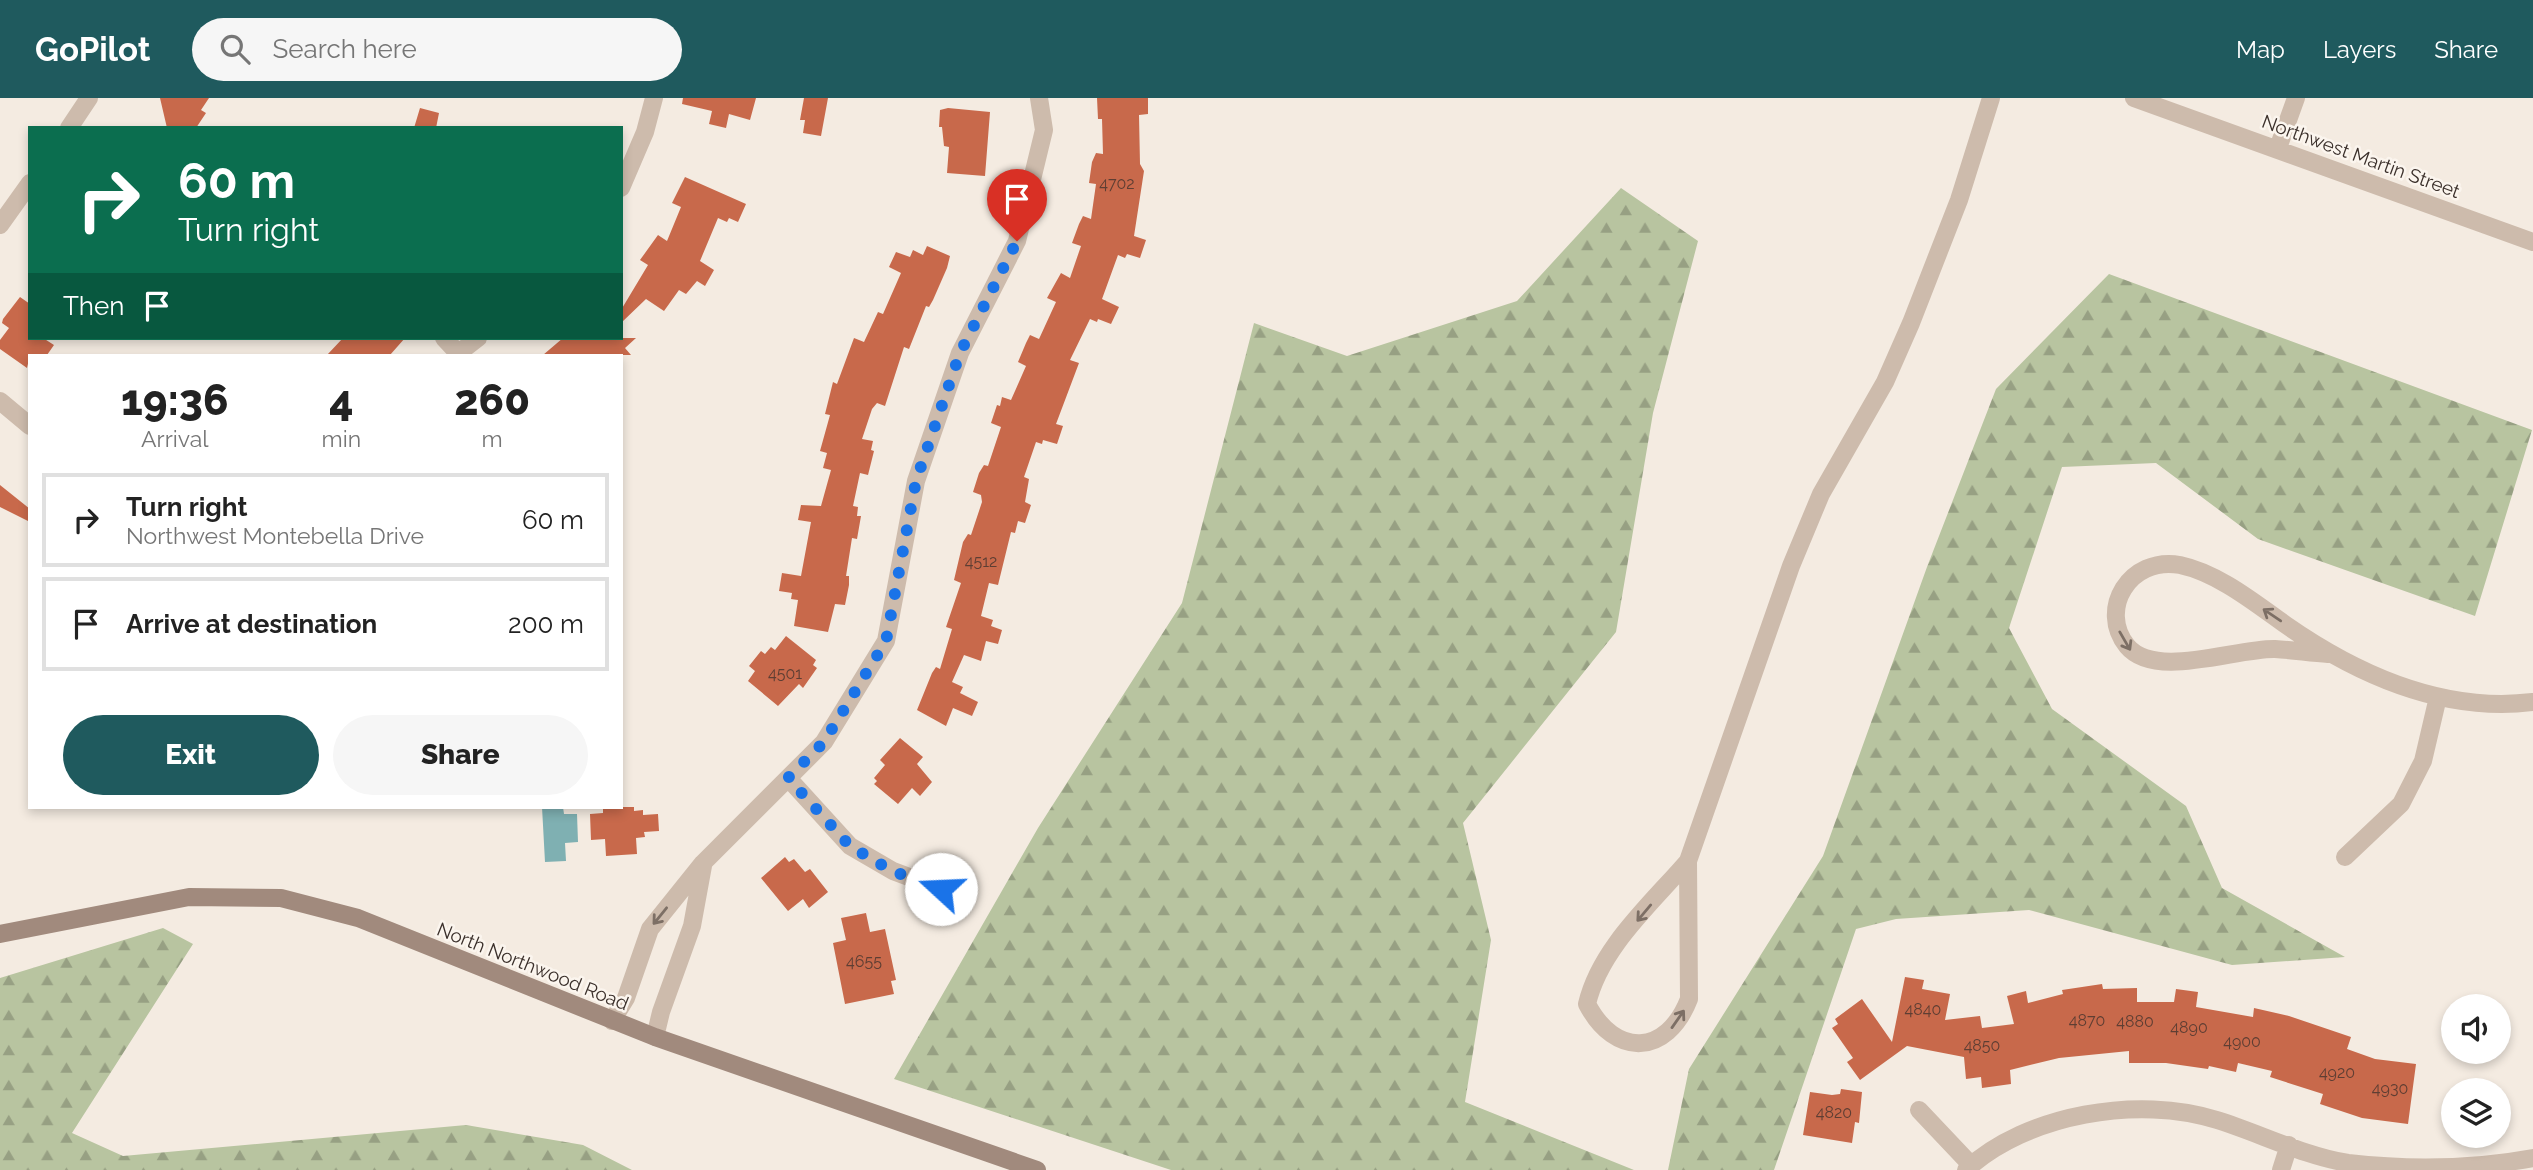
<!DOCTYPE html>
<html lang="en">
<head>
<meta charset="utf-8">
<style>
	body { margin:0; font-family:Raleway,sans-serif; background:#f6f6f6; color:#222; height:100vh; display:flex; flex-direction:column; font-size:26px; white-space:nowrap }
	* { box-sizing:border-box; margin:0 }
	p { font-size:23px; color:#767676 }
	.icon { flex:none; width:38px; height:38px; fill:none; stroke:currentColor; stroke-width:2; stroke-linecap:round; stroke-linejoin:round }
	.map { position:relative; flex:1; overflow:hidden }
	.drawer { position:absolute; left:28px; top:256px; width:595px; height:455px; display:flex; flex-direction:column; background:#fff; border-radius:0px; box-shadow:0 4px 10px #0003 }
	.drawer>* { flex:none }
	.guide { position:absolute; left:28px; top:28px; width:595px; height:214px; border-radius:0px; box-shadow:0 4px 10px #0003; background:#0b6e4f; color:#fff; overflow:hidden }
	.buttons { position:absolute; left:2441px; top:896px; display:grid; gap:14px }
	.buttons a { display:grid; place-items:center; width:70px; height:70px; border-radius:50%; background:#fff; box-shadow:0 4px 10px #0003; font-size:35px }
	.pin { position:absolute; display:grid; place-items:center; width:60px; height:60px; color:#fff; margin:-72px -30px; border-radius:50% 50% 50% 0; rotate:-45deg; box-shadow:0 0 7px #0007 }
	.pin .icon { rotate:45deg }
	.me { position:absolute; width:77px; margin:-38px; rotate:290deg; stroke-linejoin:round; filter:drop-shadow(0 0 5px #0008) }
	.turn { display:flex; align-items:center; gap:24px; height:147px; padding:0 35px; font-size:32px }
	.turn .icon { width:91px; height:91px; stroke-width:2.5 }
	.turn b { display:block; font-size:49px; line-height:60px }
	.then { display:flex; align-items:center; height:66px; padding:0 35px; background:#0003; gap:14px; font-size:26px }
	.eta { display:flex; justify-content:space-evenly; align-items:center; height:119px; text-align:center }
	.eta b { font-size:42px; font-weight:800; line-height:49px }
	.action { display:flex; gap:14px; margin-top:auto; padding:14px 35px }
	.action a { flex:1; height:80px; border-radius:42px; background:#1f5a5e; color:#fff; font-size:28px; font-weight:800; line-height:80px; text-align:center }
	.action a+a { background:#f6f6f6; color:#222 }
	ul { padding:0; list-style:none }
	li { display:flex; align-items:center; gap:21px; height:94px; margin:0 14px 10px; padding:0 21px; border:4px solid #e0e0e0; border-radius:0px }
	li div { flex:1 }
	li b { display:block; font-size:26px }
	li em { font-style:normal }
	header { display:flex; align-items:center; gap:42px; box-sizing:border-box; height:98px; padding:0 35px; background:#1f5a5e; color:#fff }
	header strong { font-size:33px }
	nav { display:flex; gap:38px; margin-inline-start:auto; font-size:24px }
	.search { width:490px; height:63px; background:#f6f6f6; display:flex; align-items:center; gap:18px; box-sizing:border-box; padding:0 24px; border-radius:38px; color:#767676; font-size:26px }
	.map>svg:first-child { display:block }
	.forest { fill:url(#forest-firs) }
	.water { fill:#7fb0b2 }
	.building { fill:#c8694b }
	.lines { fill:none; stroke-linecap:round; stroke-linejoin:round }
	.street { stroke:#cdbbac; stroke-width:18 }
	.secondary { stroke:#a18a7d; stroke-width:18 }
	.oneway { stroke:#7d6f65 }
	.route { stroke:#1a73e8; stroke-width:12; stroke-dasharray:0 21.6 }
	.labels { text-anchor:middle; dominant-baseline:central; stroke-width:5; stroke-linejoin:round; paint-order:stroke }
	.number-label { font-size:16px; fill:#5e3e33 }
	.street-label { font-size:19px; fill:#3b302b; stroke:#fbf5ee }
</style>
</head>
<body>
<header>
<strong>GoPilot</strong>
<div class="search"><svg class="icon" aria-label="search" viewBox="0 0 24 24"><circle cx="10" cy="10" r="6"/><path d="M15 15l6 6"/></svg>Search here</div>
<nav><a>Map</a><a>Layers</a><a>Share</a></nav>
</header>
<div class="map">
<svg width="2533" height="1072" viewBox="0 0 2533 1072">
	<defs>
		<pattern id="forest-firs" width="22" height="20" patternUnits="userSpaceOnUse" patternTransform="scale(1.75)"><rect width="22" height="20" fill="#b8c4a0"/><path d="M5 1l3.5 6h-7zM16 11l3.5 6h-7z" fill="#97a083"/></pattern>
	</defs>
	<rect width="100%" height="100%" fill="#f4ebe1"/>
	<!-- forest -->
	<path class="forest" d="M1621 90 1698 143 1653 315 1616 534 1463 725 1491 842 1465 1004 1634 1072H1171L894 981 1038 730 1182 505 1254 225 1347 258 1517 203Z
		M2109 176 2532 332 2475 518 2258 441 2156 365 2062 369 2009 530 2052 611 2186 708 2222 790 2345 859 2232 867 2029 812 1896 821 1856 831 1774 1072H1668L1689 971 1823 758 1927 469 1996 291Z
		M163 830 193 846 72 1035 123 1058 466 1027 583 1047 632 1072H0V880Z"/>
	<!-- water -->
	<path class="water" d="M542 709H563L564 716H577L578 744 565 745 566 763 545 764Z"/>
	<!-- building -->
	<path class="building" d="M160 0H209L201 12 206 15 196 30H167Z
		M683 0H756L750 22 729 16 726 30 709 26 712 13 682 6Z
		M804 0H828L821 38 803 35 805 22H800Z
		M1097 0H1148V16L1139 17 1140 66 1144 73 1134 138 1146 142 1140 160 1127 156 1125 160 1118 157 1102 201 1119 209 1111 226 1098 221 1097 224 1090 221 1070 262 1079 265 1056 326 1063 328 1057 346 1043 342 1042 346 1036 344 1024 379 1029 381 1025 404 1031 407 1025 425 1018 423 1015 435 1011 434 998 487 989 485 981 518 993 522 991 528 1002 532 998 546 986 543 981 563 964 557 952 584 963 589 960 595 978 604 972 618 953 610 946 628 917 612 932 575 936 569 940 571 952 531 946 529 961 485 954 482 963 444 968 436 971 437 982 404 981 397 973 394 979 375 984 367 988 368 1001 329 991 325 997 307 1000 308 1002 299 1011 302 1026 268 1018 264 1026 245 1030 237 1039 241 1056 204 1047 200 1061 175 1070 180 1081 148 1072 145 1079 126 1083 118 1091 121 1096 86 1089 85 1092 64 1096 55 1103 56 1102 21H1098Z
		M420 10 439 15 436 30H414Z
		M948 10 990 14 985 78 947 75 949 49 944 48 942 29H939L940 12Z
		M685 79 746 106 738 124 729 120 727 124 718 120 700 163 714 172 705 188 697 183 686 196 679 192 664 213 646 201 621 225V212L648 167 640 162 658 137 667 143 681 109 672 105Z
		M927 148 950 158 947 170 933 202 929 209 926 208 909 251 904 249 885 308 877 305 872 311 862 341 873 343 871 352 874 353 868 377 860 375 853 408 858 409 857 418H861L857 441 852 440 846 478H849V487L845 507 835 506 828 534 794 528 798 502 791 501 792 495 779 493 782 475 801 478 811 424 798 422 801 407 821 408 831 372 823 370 827 355 820 353 830 317 825 316 833 284 837 286 854 240 864 244 878 214 883 216 901 175 889 169 896 154 910 159 913 152 923 157Z
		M20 199 30 206V240H43L54 247 47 257H30L27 270 0 251V242L9 230 2 225 3 221Z
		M343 240H405L390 257H327Z
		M563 240H636L625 250 631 257H543Z
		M0 387 30 411V424L0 409Z
		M786 538 816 562 813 567 817 570 803 590 799 586 778 608 748 583 755 573 749 568 761 553 765 556 771 549 775 552Z
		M900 640 923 659 917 666 932 684 920 698 912 690 898 706 874 686 877 683 874 680 885 667 880 662Z
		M603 709H634V713L643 712V717L658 716 659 733 644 734 645 739 636 740 637 756 606 758 605 741 591 742 590 716 603 715Z
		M785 759 789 764 794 761 805 774 810 771 828 794 809 810 803 801 788 813 761 780Z
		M866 815 870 834 885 831 896 882 891 883 894 896 845 906 833 845 846 842 841 820Z
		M1905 879 1924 882 1922 891 1950 896 1945 922 1980 918 1982 930 2014 926 2007 898 2026 893 2028 905 2063 896 2062 892 2102 886 2103 891 2137 890V904H2174L2176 891 2198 894 2196 909 2253 919 2254 910 2289 918 2351 939 2347 951 2375 961 2416 966 2408 1026 2362 1020 2320 1006 2323 996 2270 979 2272 973 2238 965 2236 974 2209 968 2208 971 2166 965H2129V953L2059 960 2010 972 2011 986 1982 990 1981 979 1966 981 1964 959 1907 948 1860 982 1847 964 1853 960 1832 930 1838 926 1835 921 1862 901 1892 944Z
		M1841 991 1862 994 1859 1025 1855 1024 1852 1045 1803 1037 1810 994 1832 997 1840 996Z"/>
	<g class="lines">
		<!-- street -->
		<path class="street" d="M2134 0 2533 144
			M69 30 89 0
			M2278 50 2296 0
			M621 90 645 34 654 0
			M0 127 30 85
			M444 240 458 255
			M456 257 478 240
			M0 303 30 328
			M2328 556C2311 555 2293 552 2275 551 2236 550 2155 582 2127 548 2098 512 2129 458 2180 467 2218 475 2255 505 2286 527 2358 577 2443 615 2533 604
			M788 680 850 748 893 773 941 791
			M2345 759 2401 706 2423 663 2438 599
			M1688 763C1652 805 1600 850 1587 906 1615 960 1667 958 1689 901L1688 763 1791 468 1821 396 1885 284 1911 225 1959 102 1991 0
			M612 923 626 900 650 831 703 765 824 644 886 543 916 383 960 255 1017 143 1044 32 1039 0
			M655 939 661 914 692 828 703 768
			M1919 1012 1971 1067
			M1966 1072C2026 1016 2139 997 2217 1022 2259 1035 2304 1058 2348 1065 2409 1072 2473 1071 2533 1060
			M2281 1072 2289 1047"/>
		<!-- secondary -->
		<path class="secondary" d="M0 836 189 799 281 800 358 820 655 939 1037 1072"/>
	</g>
	<!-- one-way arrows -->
	<defs><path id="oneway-shaft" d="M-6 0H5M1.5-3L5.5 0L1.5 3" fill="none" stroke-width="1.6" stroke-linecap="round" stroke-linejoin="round" transform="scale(1.75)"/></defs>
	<g class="oneway">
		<use href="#oneway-shaft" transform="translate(2272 517) rotate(-146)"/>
		<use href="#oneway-shaft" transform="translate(2125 543) rotate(60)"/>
		<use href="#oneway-shaft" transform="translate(1644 815) rotate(130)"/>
		<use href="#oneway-shaft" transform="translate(660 818) rotate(129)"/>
		<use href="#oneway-shaft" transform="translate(1678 921) rotate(-55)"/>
	</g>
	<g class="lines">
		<!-- route -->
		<path class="route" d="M941 791 892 773 850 748 788 680 824 644 886 543 916 383 960 255 1017 143"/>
	</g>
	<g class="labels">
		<!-- number labels -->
		<g class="number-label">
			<text x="1117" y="85">4702</text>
			<text x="981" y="463">4512</text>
			<text x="785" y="575">4501</text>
			<text x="864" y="863">4655</text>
			<text x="1923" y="911">4840</text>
			<text x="2087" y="922">4870</text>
			<text x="2135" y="923">4880</text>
			<text x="2189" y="929">4890</text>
			<text x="2242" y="943">4900</text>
			<text x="1982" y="947">4850</text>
			<text x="2337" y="974">4920</text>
			<text x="2390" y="990">4930</text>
			<text x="1834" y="1014">4820</text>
		</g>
		<!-- street labels -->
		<g class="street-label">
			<text transform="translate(2361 58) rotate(20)">Northwest Martin Street</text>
			<text transform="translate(533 868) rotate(22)">North Northwood Road</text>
		</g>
	</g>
</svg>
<div class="buttons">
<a><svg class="icon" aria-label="sound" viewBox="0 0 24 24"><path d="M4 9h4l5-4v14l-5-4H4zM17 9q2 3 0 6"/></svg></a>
<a><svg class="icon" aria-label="layers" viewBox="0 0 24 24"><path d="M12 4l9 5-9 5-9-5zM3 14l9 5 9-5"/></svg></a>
</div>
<div class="pin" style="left:1017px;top:143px;background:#d93025"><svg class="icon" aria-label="arrive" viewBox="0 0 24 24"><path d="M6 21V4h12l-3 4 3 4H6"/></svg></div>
<svg class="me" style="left:941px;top:791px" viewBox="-20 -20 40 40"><circle r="19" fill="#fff"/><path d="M0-13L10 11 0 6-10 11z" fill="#1a73e8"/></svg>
<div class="guide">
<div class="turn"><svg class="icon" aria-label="right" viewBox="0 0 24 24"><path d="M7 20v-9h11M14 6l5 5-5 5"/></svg><div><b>60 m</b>Turn right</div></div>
<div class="then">Then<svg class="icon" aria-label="arrive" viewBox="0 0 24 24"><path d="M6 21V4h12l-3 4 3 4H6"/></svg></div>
</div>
<section class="drawer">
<div class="eta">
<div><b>19:36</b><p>Arrival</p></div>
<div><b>4</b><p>min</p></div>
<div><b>260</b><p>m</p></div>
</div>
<ul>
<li><svg class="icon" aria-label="right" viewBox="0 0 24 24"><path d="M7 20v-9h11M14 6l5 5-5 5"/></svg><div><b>Turn right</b><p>Northwest Montebella Drive</p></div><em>60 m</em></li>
<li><svg class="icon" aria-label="arrive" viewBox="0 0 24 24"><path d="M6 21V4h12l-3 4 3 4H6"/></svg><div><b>Arrive at destination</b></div><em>200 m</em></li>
</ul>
<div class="action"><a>Exit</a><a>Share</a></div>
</section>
</div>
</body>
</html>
